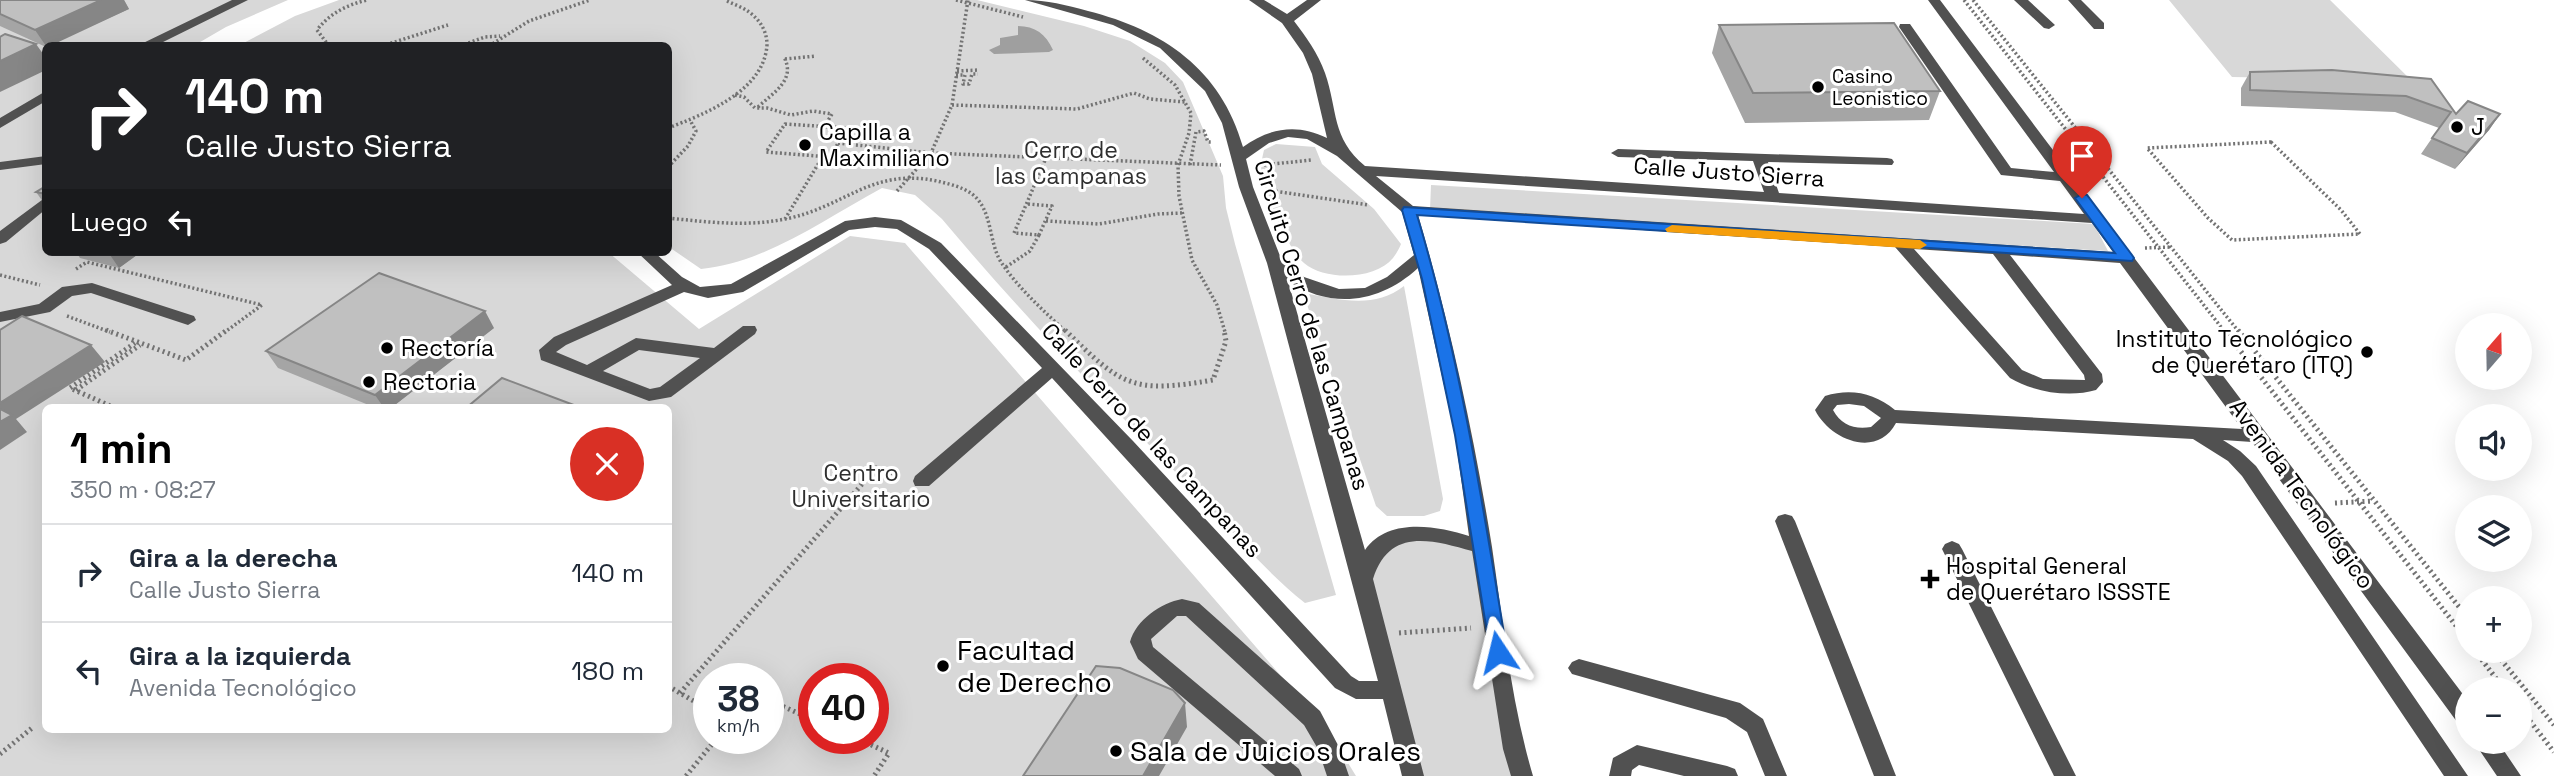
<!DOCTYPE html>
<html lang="es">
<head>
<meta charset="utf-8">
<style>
	body { margin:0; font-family:"Space Grotesk",sans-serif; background:#f2f2f3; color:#1f2937; height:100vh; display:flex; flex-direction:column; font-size:26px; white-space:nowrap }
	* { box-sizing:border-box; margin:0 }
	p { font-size:23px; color:#747a83 }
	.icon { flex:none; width:38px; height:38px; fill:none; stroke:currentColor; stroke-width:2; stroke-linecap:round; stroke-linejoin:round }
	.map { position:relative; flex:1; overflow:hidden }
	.details { position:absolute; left:42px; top:404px; width:630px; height:329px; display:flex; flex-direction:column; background:#fff; border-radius:10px; box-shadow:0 7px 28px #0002 }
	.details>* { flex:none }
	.banner { position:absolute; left:42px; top:42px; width:630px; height:214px; border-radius:10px; box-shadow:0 7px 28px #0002; background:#202124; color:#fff; overflow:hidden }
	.needle { width:46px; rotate:20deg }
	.buttons { position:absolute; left:2455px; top:313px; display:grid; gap:14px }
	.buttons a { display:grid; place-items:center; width:77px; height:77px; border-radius:50%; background:#fff; box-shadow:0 7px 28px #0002; font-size:35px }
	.speed { position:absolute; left:693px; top:663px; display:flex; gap:14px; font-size:35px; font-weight:700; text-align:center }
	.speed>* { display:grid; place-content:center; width:91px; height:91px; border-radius:50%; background:#fff; box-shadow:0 7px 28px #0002; line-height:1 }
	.speed small { font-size:18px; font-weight:400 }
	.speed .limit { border:10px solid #d22; background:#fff; color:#111 }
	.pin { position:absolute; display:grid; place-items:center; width:60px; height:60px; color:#fff; margin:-72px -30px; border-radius:50% 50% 50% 0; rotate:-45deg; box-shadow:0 0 7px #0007 }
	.pin .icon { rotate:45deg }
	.me { position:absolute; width:77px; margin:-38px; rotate:350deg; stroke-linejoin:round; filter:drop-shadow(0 0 5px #0008) }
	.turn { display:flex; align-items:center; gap:24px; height:147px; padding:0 28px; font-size:32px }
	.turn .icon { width:91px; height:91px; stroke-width:2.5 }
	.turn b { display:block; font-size:49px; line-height:60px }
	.then { display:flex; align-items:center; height:66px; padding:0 28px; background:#0003; gap:14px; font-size:26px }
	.round { display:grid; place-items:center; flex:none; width:74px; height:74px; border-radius:37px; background:#f2f2f3 }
	.summary { display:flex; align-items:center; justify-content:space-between; height:119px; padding:0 28px }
	h1 { font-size:42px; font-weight:700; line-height:52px; color:#000 }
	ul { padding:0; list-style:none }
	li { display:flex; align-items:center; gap:21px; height:98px; padding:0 28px; border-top:2px solid #e0e1e3 }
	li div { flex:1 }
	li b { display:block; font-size:26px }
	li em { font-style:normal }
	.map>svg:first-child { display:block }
	.green { fill:#d8d8d8; fill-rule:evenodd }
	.water { fill:#9f9f9f }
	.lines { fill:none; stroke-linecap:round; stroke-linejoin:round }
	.path-far1 { stroke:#737373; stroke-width:3.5; stroke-dasharray:2 2.5; stroke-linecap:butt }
	.path { stroke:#737373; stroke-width:5; stroke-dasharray:2 3.5; stroke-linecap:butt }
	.minor { fill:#515151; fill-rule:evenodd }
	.wall { fill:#a5a5a5 }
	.shaded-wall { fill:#868686 }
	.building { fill:#c0c0c0; stroke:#868686; stroke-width:2 }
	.route { fill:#1a73e8; stroke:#114b97; stroke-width:2 }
	.slow { fill:#f59e0b }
	.poi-dot { fill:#000; stroke:#fff; stroke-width:2.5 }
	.labels { text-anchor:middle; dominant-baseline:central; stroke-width:6; stroke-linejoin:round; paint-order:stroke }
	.far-poi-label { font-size:19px; fill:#000; stroke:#fff; text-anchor:start }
	.poi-label { font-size:23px; fill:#000; stroke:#fff; text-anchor:start }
	.park-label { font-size:23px; fill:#2f2f2f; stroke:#fff }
	.street-label { font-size:23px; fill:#000; stroke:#fff }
	.near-poi-label { font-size:28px; fill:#000; stroke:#fff; text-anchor:start }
</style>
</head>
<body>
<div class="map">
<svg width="2554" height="776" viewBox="0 0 2554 776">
	<rect width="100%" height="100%" fill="#fff"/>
	<!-- green -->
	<path class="green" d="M0 0H288L226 27 195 45 46 46V252H608L699 329 850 236 905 243 1328 730 1356 776H0ZM46 408H668V730H46ZM709 679H768V738H709ZM814 679H873V738H814Z
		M339 0H977L1084 26 1130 41 1165 63 1183 82 1223 176 1226 208 1235 244 1336 595 1305 603C1262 569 1227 525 1189 486 1104 399 1020 312 942 219L915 195 882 188C824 219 768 262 701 269L669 247 668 46H238L295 16Z
		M2169 0H2330L2411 80 2232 77Z
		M1276 144 1315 147 1322 164 1374 209 1401 244C1399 249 1396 254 1393 258 1375 280 1325 281 1304 263 1289 251 1266 196 1262 177 1260 168 1262 158 1264 150Z
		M1431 185 2094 224 2108 251 1430 210Z
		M1404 286 1443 499 1440 511 1424 516H1387L1376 506 1303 293C1338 299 1374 310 1404 286Z
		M1401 536 1482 547 1522 776H1413L1363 579Z"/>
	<!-- water -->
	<path class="water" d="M1018 26C1035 26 1046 34 1053 50L1049 52 994 54 989 50 1000 45V38L1018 35Z"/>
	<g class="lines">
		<!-- path-far1 -->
		<path class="path-far1" d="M956 0 1023 17
			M1964 0 2225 332
			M1973 0 2239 332
			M329 46 317 30C330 13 347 5 367 0
			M382 46 448 25
			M460 46 485 37 500 36
			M489 46 529 21 590 0
			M1143 58 1175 85 1191 113 1189 133 1178 165 1179 196 1192 260 1217 305 1225 332
			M785 59 816 56
			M957 71 979 70
			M956 75H965L963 84H969L972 74H978
			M735 95 744 97 755 108H767L791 115 813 111 832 114 824 127
			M952 105 1077 109 1134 93 1150 99 1185 102
			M758 107C774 92 796 80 784 57
			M785 124 847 128 830 157 766 152Z
			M668 128C705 114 764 91 767 45 767 31 760 20 749 12 742 7 733 4 725 0
			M2271 142 2341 210 2360 234 2232 240 2208 218 2147 148Z
			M838 143 931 153 1221 165
			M1190 165 1196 132 1204 131 1208 142H1213
			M1264 165 1311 160
			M668 167 688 146 696 131 690 120
			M1267 190 1369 205
			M897 191 931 153 952 105 968 0
			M1028 204 1052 206 1039 235 1014 233 1046 158
			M668 218C707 222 747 227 785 219 844 208 871 167 937 181 949 184 963 187 972 194 993 210 988 241 1001 262 1018 288 1044 311 1066 332
			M785 219 823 156
			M1046 221 1099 224 1158 214 1182 213
			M2145 248 2171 247
			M1006 267 1030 251 1039 235
			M76 269 87 262 262 305 225 332
			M0 275 40 285
			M67 316 110 332"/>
		<!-- path -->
		<path class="path" d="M106 330 186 360 227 330
			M1065 330C1122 386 1132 394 1213 380L1226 341 1224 330
			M2224 330 2468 641
			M2238 330 2468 618
			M76 390 140 345
			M115 408 70 388 135 343
			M2335 503 2373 501
			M1399 633 1471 628
			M2475 651 2505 690
			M2494 651 2554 725
			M668 686 709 710
			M680 693 876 468 901 475
			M768 700 814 720
			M2520 708 2554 752
			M856 738 889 753 874 776
			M0 754 32 728
			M686 776 717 738"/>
		<!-- minor -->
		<path class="minor" d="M232 0H248L155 46H137Z
			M1025 0C1047 0 1066 5 1088 11 1163 30 1221 69 1243 147 1269 128 1297 123 1327 138L1312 74 1303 53 1282 23 1249 0H1264L1287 14 1307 0H1321L1294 21C1306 37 1318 53 1325 73 1338 110 1331 138 1365 166L1764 192 1753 161 1618 157 1611 153 1618 149 1887 158 1892 159 1894 162 1892 165 1768 162 1779 193 2084 214 2060 181 2001 175 1899 27 1900 24H1910L2011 168 2054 172 1928 0H1940L2468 701V728L2460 726 2252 442 2223 440 2240 451 2256 466 2468 776H2444L2242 476 2228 461 2193 439 1896 423C1877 459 1830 440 1815 410L1825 396C1851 388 1874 393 1895 410L2242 429 2120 263 2010 255 2102 374 2103 382 2096 390C2069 398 2034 392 2010 378L1895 247 1418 215C1450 324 1474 435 1492 547 1503 622 1511 702 1533 776H1511L1503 749 1472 551C1430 539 1389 528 1373 579L1424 776H1402L1383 699H1356L1335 688 1052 378 929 486H915L913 481 915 476 1042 368 929 249 897 229 875 227 849 230 743 292 708 298 684 292 566 345 556 352 587 365 636 338 714 348 743 326H755L757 330 755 334 671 397 649 401 541 360 539 350 554 337 672 285 637 252H654L682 277 700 287 731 284 845 221 875 217 901 220 941 243 1133 441 1351 676 1359 681H1378L1267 263 1239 187 1222 123 1205 91 1160 48 1113 25ZM1288 137 1307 139 1337 156 1402 212 1414 255 1387 277 1365 288 1339 289 1304 277 1282 261 1253 187 1246 159 1269 143ZM1376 176 2092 223 2113 252 1413 206ZM1914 249 1993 254 2084 375 2085 380 2043 379 2022 370ZM1418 268 1455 435 1469 536C1437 526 1388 517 1365 550L1288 281C1332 310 1380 303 1418 268ZM639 350 700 358 660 387 650 389 603 371ZM1849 404 1864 406 1881 418 1871 427C1855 430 1841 425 1833 410L1837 405Z
			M2014 0H2028L2055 25 2049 29 2044 28Z
			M2068 0H2081L2104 23V29H2094Z
			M46 91V101L0 128V118Z
			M46 156V164L0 170V162Z
			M46 197V209L6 242 0 244V231Z
			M92 283 194 316 196 320 188 325 91 293 72 296 50 312 0 322V312L39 304 62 287Z
			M1785 514 1792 516 1795 521 1896 776H1874L1775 521 1778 516Z
			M1952 541 1959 544 1962 549 2076 776H2054L1942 549 1945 544Z
			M1182 599 1199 603 1320 711 1339 747 1349 776H1327L1318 749 1304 725 1186 616H1177L1151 639 1153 647 1299 769 1302 776H1275L1138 659 1130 642C1136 620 1161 603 1182 599Z
			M1579 659 1740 703 1763 719 1787 776H1765L1747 732 1726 718 1572 674 1568 668 1572 662Z
			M2474 742H2498L2521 776H2497Z
			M1637 745 1727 766 1735 769 1738 776H1684L1639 765 1632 770 1631 776H1609L1613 758Z"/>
	</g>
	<!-- wall -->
	<path class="wall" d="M0 0H124L129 9 46 46V47L0 26Z
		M1719 25 1940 91 1929 120 1745 123 1712 53Z
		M2332 70 2456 114H2500L2489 130 2455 169 2421 154 2439 128 2395 112 2241 106V88L2250 72Z
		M46 186V206L36 192Z
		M76 252H141L119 268 80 258Z
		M494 328 391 408H376L278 368 266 351Z"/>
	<!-- shaded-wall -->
	<path class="shaded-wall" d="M101 0H124L129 9 50 46H46L35 30Z
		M36 44 46 58V70L0 92V61Z
		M2500 114 2489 130 2455 169 2467 153Z
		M108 252H141L119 268Z
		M485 311 494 328 391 408H384L375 395Z
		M91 345 105 362 16 419 27 432 0 450V403Z
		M1185 703 1187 727 1159 776H1143Z"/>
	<!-- building -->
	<path class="building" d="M0 0H101L35 30 0 14Z
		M1894 23 1940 91 1753 93 1719 25Z
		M5 34 36 44 0 61V37Z
		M2332 70 2431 79 2456 114 2468 101 2500 114 2467 153 2432 138 2451 112 2406 96 2250 90V72Z
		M46 186V194L36 192Z
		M379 273 485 311 375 395 266 351Z
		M22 316 91 345 0 403V330Z
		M502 378 579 407 578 408H466Z
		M0 409 12 415 0 422Z
		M1096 666 1120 668 1173 690 1185 703 1143 776H1023Z"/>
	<!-- route -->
	<path class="route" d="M2082 194 2087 195 2132 255 2134 258 2132 261 1417 215C1460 358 1483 505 1507 652L1505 657 1498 660 1491 657 1455 435 1422 279 1402 210 1404 207 2115 253 2075 198Z"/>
	<!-- slow -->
	<path class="slow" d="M1672 225 1920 240 1927 245 1920 249 1667 232 1665 229Z"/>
	<!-- markers -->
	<g class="poi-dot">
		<circle cx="1818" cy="87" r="7"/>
		<circle cx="2457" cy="127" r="7"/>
		<circle cx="805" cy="145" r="7"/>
		<circle cx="387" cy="348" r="7"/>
		<circle cx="2367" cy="352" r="7"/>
		<circle cx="369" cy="382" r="7"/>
		<path d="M1926.5 568.5h7v7h7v7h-7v7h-7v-7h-7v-7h7z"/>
		<circle cx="943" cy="666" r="7"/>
		<circle cx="1116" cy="751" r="7"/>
	</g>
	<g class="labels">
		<!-- far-poi labels -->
		<g class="far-poi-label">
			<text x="1832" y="76">Casino<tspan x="1832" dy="22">Leonistico</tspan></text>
		</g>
		<!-- poi labels -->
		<g class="poi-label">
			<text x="2471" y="127">J</text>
			<text x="819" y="132">Capilla a<tspan x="819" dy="26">Maximiliano</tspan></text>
			<text x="2353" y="339" text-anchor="end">Instituto Tecnológico<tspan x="2353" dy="26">de Querétaro (ITQ)</tspan></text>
			<text x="401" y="348">Rectoría</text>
			<text x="383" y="382">Rectoria</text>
			<text x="1946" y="566">Hospital General<tspan x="1946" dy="26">de Querétaro ISSSTE</tspan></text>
		</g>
		<!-- park labels -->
		<g class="park-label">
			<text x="1071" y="150">Cerro de<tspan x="1071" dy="26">las Campanas</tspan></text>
			<text x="861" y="473">Centro<tspan x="861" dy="26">Universitario</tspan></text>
		</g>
		<!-- street labels -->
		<g class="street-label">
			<text transform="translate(1729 172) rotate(4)">Calle Justo Sierra</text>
			<text transform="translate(1312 325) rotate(73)">Circuito Cerro de las Campanas</text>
			<text transform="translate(1152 440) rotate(47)">Calle Cerro de las Campanas</text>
			<text transform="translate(2302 494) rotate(54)">Avenida Tecnológico</text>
		</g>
		<!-- near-poi labels -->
		<g class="near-poi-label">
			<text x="957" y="650">Facultad<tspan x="957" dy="32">de Derecho</tspan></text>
			<text x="1130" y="751">Sala de Juicios Orales</text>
		</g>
	</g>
</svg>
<div class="buttons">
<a><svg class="needle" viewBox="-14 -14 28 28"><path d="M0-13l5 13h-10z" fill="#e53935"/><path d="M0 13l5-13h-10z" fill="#747a83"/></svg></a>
<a><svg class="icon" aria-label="sound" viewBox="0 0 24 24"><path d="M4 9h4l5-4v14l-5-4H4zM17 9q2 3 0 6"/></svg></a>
<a><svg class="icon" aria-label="layers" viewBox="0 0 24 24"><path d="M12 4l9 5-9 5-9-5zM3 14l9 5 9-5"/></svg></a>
<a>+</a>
<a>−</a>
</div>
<div class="speed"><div>38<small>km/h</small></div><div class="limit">40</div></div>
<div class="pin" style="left:2082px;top:198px;background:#d93025"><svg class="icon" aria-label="arrive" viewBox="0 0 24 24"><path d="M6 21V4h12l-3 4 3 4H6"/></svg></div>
<svg class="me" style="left:1498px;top:652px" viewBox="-20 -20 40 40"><path d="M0-17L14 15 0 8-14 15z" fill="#1a73e8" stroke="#fff" stroke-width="4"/></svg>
<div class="banner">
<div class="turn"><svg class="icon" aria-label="right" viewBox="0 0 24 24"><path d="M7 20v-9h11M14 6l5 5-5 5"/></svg><div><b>140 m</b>Calle Justo Sierra</div></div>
<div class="then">Luego<svg class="icon" aria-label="left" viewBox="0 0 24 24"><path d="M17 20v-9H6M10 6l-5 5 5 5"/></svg></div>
</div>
<section class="details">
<div class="summary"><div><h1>1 min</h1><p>350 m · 08:27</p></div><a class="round" style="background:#d93025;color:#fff"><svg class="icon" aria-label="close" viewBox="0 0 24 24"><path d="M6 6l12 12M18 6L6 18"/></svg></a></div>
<ul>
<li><svg class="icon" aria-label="right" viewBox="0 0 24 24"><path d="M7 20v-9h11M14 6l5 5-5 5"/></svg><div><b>Gira a la derecha</b><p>Calle Justo Sierra</p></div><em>140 m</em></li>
<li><svg class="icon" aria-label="left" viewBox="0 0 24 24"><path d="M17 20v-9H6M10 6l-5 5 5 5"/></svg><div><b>Gira a la izquierda</b><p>Avenida Tecnológico</p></div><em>180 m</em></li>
</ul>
</section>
</div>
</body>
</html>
